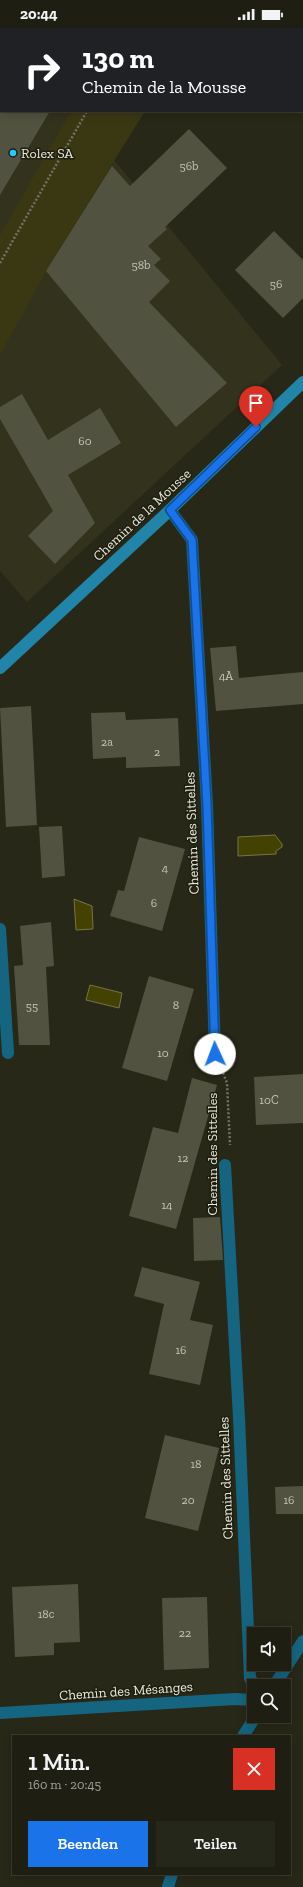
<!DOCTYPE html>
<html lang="de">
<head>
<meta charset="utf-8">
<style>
	body { margin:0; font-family:"Zilla Slab",serif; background:#26271b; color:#f1f3f6; height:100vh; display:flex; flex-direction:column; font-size:15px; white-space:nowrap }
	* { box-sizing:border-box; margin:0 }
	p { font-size:13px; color:#a1a29f }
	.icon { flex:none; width:22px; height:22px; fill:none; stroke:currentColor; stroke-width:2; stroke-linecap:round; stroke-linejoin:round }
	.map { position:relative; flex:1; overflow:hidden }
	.sheet { position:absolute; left:12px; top:1707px; width:279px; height:140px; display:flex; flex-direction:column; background:#1e1e12; border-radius:0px; box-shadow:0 2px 10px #0003,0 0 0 1px #3c3c32 }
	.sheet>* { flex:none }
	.hud { position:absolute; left:0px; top:0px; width:303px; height:84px; box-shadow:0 2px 10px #0003,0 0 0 1px #3c3c32; background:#202124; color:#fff; overflow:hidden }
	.controls { position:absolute; left:247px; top:1599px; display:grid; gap:8px }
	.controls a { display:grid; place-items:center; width:44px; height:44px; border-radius:0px; background:#1e1e12; box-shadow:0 2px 10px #0003,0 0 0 1px #3c3c32; font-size:20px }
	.pin { position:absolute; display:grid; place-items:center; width:34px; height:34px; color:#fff; margin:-41px -17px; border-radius:50% 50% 50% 0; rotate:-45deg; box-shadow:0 0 4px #0007 }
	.pin .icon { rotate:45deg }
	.me { position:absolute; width:44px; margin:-22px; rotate:358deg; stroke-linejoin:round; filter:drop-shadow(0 0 3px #0008) }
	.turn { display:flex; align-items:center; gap:14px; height:84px; padding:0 16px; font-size:18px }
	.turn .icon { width:52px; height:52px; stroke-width:2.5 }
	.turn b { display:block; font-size:28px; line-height:34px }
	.round { display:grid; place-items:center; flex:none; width:42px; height:42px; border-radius:0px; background:#26271b }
	.headline { display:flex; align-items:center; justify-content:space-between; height:68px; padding:0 16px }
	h1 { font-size:24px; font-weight:600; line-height:30px }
	.primary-button { display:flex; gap:8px; margin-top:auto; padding:8px 16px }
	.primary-button a { flex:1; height:46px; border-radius:0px; background:#1a73e8; color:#fff; font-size:16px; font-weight:600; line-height:46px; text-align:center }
	.primary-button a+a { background:#26271b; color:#f1f3f6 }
	.status { display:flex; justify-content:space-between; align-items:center; height:28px; padding:0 20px; background:#1e1e12; direction:ltr }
	.status svg { height:11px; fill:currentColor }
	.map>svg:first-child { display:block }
	.built { fill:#33321c }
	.green { fill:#3a3813 }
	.water { fill:#444203; stroke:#767445 }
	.building { fill:#525241 }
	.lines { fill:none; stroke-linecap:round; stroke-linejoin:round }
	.path { stroke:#737366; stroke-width:2.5; stroke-dasharray:2 2; stroke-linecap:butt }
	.lane { stroke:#156581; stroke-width:12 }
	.street { stroke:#156581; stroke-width:12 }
	.secondary { stroke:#2085a8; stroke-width:12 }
	.route-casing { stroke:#114b97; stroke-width:10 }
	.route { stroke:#1a73e8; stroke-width:7 }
	.poi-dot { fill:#25c9fe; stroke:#1e1e0f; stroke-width:1.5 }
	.labels { text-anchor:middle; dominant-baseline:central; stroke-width:3; stroke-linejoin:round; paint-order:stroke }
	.number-label { font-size:12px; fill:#c4c4b8 }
	.poi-label { font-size:14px; fill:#eaeae0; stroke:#1e1e0f; text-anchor:start }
	.street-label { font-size:14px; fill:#eaeae0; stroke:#1e1e0f }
</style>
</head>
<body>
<div class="status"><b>20:44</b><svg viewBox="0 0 49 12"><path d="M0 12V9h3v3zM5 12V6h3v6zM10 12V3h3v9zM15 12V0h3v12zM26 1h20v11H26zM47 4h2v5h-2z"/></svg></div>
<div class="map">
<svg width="303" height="1859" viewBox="0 0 303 1859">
	<rect width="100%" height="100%" fill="#282818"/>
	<!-- built -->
	<path class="built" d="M0 0H118L1 1V83H74L282 337 27 574 0 543Z"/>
	<!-- green -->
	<path class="green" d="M71 83H145L46 243 0 327V207Z"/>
	<!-- water -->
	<path class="water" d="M275 807 282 816V819L276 823V826L238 828V809Z
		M74 871 92 878 93 901 76 902Z
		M90 957 122 965 119 980 86 972Z"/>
	<!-- building -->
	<path class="building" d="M0 83H50L0 167Z
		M189 101 227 140 165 199 167 201 148 218 161 231 154 237 170 253 149 274 227 355 176 399 46 243 112 138 130 158Z
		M274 203 303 232V270L283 290 235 242Z
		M22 366 48 412 100 380 121 415 68 447 95 495 55 536 28 508 53 483 0 391V379Z
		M236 618 239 650 303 644V676L216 683 210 620Z
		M31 678 37 797 6 799 0 680Z
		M125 684 126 692 178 690 180 738 126 740V729L93 731 91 685Z
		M62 798 65 848 42 850 39 799Z
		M139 809 185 821 162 903 110 888 118 862 124 863Z
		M51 894 54 938 46 939 50 1017H19L14 938 23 937 20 898Z
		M149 948 194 961 167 1053 122 1040Z
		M303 1046V1095L256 1097 254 1049Z
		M192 1050 217 1057 176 1201 129 1188 153 1099 178 1105Z
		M220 1189 223 1232 194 1233 193 1190Z
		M142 1239 200 1254 190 1292 213 1297 200 1357 149 1346 164 1276 134 1268Z
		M165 1407 219 1420 198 1503 145 1490Z
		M303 1458V1486H276L275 1459Z
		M78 1556 80 1614 54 1615V1627L15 1629 12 1559Z
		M207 1569 209 1640 164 1642 162 1570Z"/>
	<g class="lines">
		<!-- path -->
		<path class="path" d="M134 1 135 0
			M0 235 87 83
			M223 1045 227 1055 230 1117"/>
		<!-- lane -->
		<path class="lane" d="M170 482 192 512 207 777 215 1025
			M0 901 8 1025
			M225 1137 239 1390 250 1650 255 1658
			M0 1685 235 1671 254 1672"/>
		<!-- street -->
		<path class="street" d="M274 1658 303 1613
			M243 1708 256 1688
			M168 1859 172 1846"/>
		<!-- secondary -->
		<path class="secondary" d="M0 640 170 482 303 354"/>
	</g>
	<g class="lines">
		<defs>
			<path id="route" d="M215 1026 207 777 192 512 170 482 256 399"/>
		</defs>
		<!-- route casing -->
		<use href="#route" class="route-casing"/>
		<!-- route -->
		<use href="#route" class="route"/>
	</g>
	<!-- markers -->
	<circle class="poi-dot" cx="13" cy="125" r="4"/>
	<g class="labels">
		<!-- number labels -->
		<g class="number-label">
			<text x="189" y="138">56b</text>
			<text x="141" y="237">58b</text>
			<text x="276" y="256">56</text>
			<text x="85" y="413">60</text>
			<text x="226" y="648">4A</text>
			<text x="107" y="714">2a</text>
			<text x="157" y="724">2</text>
			<text x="165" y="840">4</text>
			<text x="154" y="875">6</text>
			<text x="176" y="977">8</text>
			<text x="32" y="978">55</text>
			<text x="163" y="1025">10</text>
			<text x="269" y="1072">10C</text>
			<text x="183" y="1130">12</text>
			<text x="167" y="1177">14</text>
			<text x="181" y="1322">16</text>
			<text x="196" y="1436">18</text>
			<text x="188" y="1472">20</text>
			<text x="289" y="1472">16</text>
			<text x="46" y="1586">18c</text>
			<text x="185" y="1605">22</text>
		</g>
		<!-- poi labels -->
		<g class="poi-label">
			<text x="21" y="125">Rolex SA</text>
		</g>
		<!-- street labels -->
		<g class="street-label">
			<text transform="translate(142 487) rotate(-43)">Chemin de la Mousse</text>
			<text transform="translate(192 805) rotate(-92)">Chemin des Sittelles</text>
			<text transform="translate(212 1126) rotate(-90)">Chemin des Sittelles</text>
			<text transform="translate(226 1450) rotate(-92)">Chemin des Sittelles</text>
			<text transform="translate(126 1663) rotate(-4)">Chemin des Mésanges</text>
		</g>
	</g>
</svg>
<div class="controls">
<a><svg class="icon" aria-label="sound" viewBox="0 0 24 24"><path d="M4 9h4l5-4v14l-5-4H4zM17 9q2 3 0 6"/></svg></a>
<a><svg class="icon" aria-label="search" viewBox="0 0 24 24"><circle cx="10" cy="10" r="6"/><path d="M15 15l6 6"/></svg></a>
</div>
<div class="pin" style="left:256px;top:399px;background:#d93025"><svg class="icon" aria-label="arrive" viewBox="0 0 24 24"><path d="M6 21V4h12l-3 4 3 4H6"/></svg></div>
<svg class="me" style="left:215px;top:1026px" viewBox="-20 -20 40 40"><circle r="19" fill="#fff"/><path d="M0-13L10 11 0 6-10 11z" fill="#1a73e8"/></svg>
<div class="hud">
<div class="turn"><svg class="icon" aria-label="right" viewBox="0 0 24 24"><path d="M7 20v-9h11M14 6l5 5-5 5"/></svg><div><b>130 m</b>Chemin de la Mousse</div></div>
</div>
<section class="sheet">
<div class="headline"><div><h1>1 Min.</h1><p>160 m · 20:45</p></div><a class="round" style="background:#d93025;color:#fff"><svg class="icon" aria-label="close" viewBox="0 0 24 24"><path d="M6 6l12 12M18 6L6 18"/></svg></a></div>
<div class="primary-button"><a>Beenden</a><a>Teilen</a></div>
</section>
</div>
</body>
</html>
